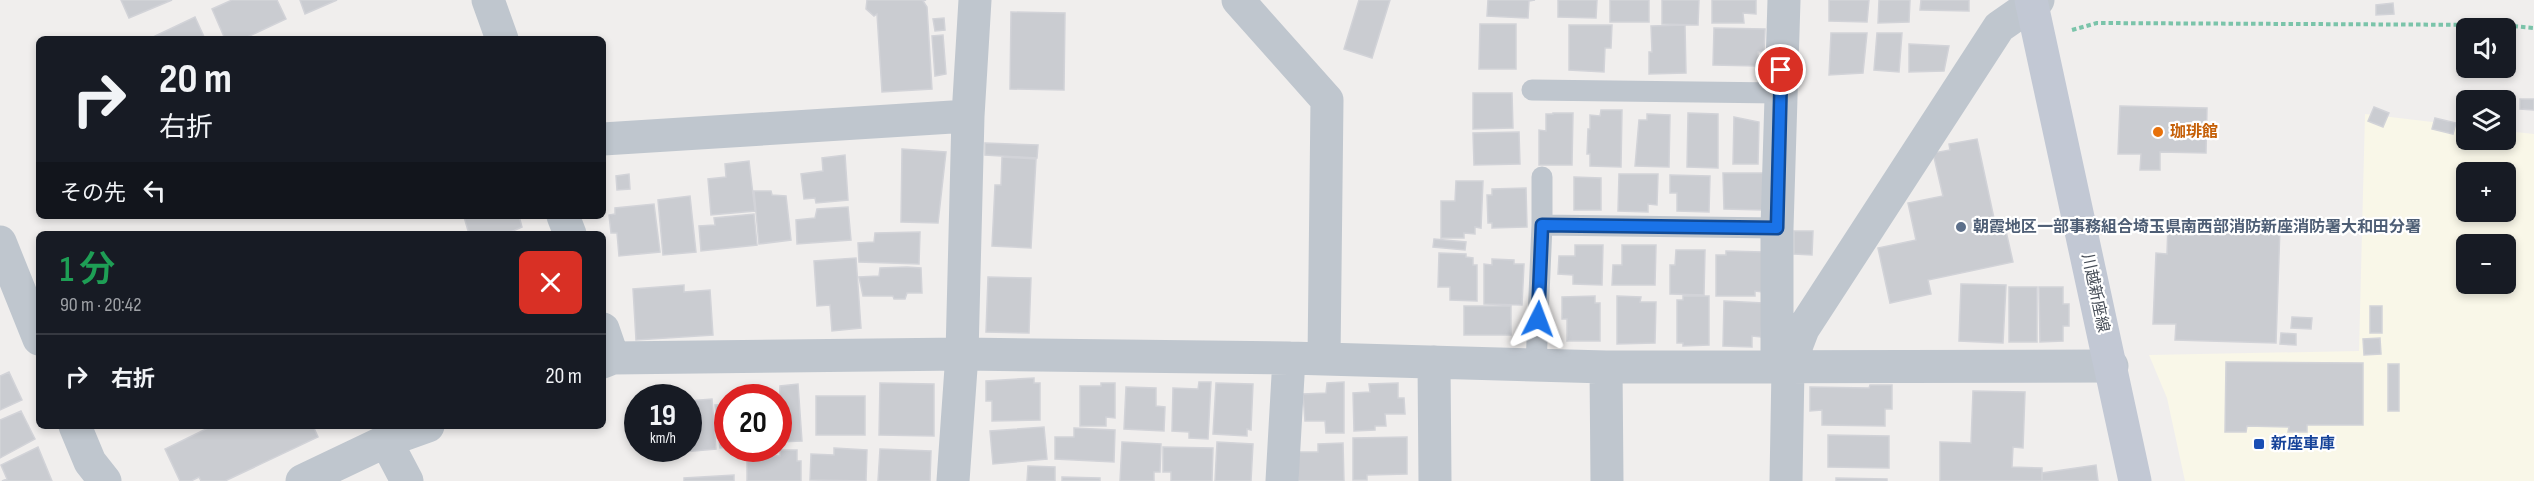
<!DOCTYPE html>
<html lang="ja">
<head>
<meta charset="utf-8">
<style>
	body { margin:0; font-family:"Sofia Sans Condensed","Noto Sans JP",sans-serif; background:#20242c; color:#f1f3f6; height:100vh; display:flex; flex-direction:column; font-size:22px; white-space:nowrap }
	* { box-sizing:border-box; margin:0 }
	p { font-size:20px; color:#9ea1a6 }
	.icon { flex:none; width:33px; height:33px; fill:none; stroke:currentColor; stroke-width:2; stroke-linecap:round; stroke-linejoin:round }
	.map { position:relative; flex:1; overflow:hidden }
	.details { position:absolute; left:36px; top:231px; width:570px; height:198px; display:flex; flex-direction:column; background:#171b24; border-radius:9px; box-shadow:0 3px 9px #0003 }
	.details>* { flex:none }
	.guide { position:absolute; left:36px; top:36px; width:570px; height:183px; border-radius:9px; box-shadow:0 3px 9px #0003; background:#171b24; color:#f1f3f6; overflow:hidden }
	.buttons { position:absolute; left:2456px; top:18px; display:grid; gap:12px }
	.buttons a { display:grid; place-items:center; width:60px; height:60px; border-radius:9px; background:#171b24; box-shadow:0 3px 9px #0003; font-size:30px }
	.speed { position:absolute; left:624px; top:384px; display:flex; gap:12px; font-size:30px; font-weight:700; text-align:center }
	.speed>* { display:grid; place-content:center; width:78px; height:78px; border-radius:50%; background:#171b24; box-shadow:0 3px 9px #0003; line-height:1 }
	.speed small { font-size:15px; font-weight:400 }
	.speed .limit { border:9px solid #d22; background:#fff; color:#111 }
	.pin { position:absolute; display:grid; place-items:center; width:51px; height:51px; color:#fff; margin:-26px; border:3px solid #fff; border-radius:50%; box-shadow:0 2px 6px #0007 }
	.me { position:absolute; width:66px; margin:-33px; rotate:3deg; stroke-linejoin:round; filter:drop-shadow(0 0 4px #0008) }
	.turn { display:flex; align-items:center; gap:21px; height:126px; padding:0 24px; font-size:27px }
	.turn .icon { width:78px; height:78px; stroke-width:2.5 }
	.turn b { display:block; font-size:42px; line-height:51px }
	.then { display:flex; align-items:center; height:57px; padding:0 24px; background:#0003; gap:12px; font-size:22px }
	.round { display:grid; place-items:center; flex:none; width:63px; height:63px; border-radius:9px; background:#20242c }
	.head { display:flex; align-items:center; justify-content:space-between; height:102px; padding:0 24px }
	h1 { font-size:36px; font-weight:600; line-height:45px; color:#1e9e55 }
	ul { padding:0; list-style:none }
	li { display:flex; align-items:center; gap:18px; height:84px; padding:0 24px; border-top:2px solid #363941 }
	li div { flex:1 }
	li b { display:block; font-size:22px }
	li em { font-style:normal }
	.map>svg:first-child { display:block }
	.commercial { fill:#f9f7e8; fill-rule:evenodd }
	.building { fill:#caccd1; stroke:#d2d3d8; stroke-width:1.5 }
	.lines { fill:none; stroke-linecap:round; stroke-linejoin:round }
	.path { stroke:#7bc4aa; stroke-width:4; stroke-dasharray:4.5 3; stroke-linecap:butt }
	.service { stroke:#bfc6ce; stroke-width:21 }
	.minor { stroke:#bfc6ce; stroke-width:33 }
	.secondary { stroke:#c2c8d4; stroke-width:33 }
	.route-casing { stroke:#114b97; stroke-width:15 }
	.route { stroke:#1a73e8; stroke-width:10 }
	.food-dot { fill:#e8710a; stroke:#fff; stroke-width:2 }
	.service-dot { fill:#5c6f8a; stroke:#fff; stroke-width:2 }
	.transit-dot { fill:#1a4fb4; stroke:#fff; stroke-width:2 }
	.labels { text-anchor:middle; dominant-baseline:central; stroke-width:4.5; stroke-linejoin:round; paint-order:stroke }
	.food-label { font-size:16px; font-weight:bold; fill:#c56008; stroke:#fff; text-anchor:start }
	.service-label { font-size:16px; font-weight:bold; fill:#4e5e75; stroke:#fff; text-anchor:start }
	.street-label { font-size:16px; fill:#474e58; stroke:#fff }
	.transit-label { font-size:16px; font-weight:bold; fill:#164399; stroke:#fff; text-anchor:start }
</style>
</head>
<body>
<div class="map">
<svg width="2534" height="481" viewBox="0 0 2534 481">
	<rect width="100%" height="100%" fill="#f0eeed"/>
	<!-- commercial -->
	<path class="commercial" d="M2365 114 2466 126V140H2505V131L2534 134V481H2185L2167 398 2149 355 2359 351ZM2466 172H2505V212H2466ZM2466 244H2505V284H2466Z"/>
	<!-- building -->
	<path class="building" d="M121 0H172L129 18Z
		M232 0H277L286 19 243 39H225L212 9Z
		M300 0H337L305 14Z
		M867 0H926L923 1 927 7 932 89 882 92 877 14 874 16 866 9Z
		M1359 0H1390L1372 58 1344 49Z
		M1488 0H1535L1529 1 1528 18 1487 16Z
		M1558 0H1597L1596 18 1558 17Z
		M1610 0H1649V22H1610Z
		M1662 0H1699L1698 25 1662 24Z
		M1712 0H1756V14L1743 13 1744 23H1712Z
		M1829 0H1869L1867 22 1829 21Z
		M1879 0H1910L1909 22 1878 23Z
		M1921 0H1969V11L1920 10Z
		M2393 3 2394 14 2376 15V5Z
		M1011 12 1065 13 1064 90 1010 89Z
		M195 17 205 39H149Z
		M944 18 945 30 935 31 933 19Z
		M1480 24H1516V69H1479Z
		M1569 25H1612L1611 48H1605L1604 72 1569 70Z
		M1685 25 1686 73 1649 74V52H1652L1651 26Z
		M1714 28 1765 29 1764 51 1758 52V66L1713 65Z
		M1831 33H1867L1863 73 1829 75Z
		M1877 33H1902L1899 72 1874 70Z
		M943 35 946 74 935 76 932 36Z
		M1909 44 1949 46 1944 71 1909 72Z
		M1473 93H1512L1513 128 1473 129Z
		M2520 99H2534V110L2520 109Z
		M2120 106 2207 108 2206 153 2160 152V170H2140L2141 154H2118Z
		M2374 107 2389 113 2383 127 2368 121Z
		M1601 110H1622L1621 167 1590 166V154H1587L1588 129H1590V115L1600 116Z
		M1553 113H1573L1572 165H1539V130L1546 131V114H1553Z
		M1688 113 1718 114V168L1687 167Z
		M1647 114 1670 115 1669 167 1635 166 1639 120H1647Z
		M1734 117 1759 122 1758 164H1733Z
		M2435 118 2456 123 2453 134 2432 129Z
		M1519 132 1520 164 1474 165 1473 133Z
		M1977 139 1995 223 2004 222 2013 262 1928 280 1931 294 1890 303 1878 248 1916 240 1908 203 1943 196 1933 153 1950 150 1949 144Z
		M985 143 1038 145 1037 158 985 155Z
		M902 149 946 152 938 223 901 222Z
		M845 155 848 200 816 203 815 198 804 199 801 174 823 171 822 158Z
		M1002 157 1036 159 1031 248 992 246 995 185H1001Z
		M749 161 755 211 711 215 708 179 726 177 725 164Z
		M1723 173H1763V210L1724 209Z
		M629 174 630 189 617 190 616 176Z
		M1619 174H1658L1657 205 1648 204V212L1618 211Z
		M1670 175 1710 176 1709 212 1677 211V193H1670Z
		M1574 177 1601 178V210H1574Z
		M1456 181H1483L1481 228 1475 227V234L1464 233V238H1441V201H1455Z
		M1526 188 1527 227 1492 228V223H1488L1487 195H1492V189Z
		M754 191H771L772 195 786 196 791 240 759 244Z
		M690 196 696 252 663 255 658 200Z
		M654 204 660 252 619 256 617 233H611L609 215 615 214V208Z
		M848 207 851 240 797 244 796 220 815 218 817 209Z
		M754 214 757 245 701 251 699 226 715 225 714 218Z
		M519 216 522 227 506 234H469L464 217Z
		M2168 223 2280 227 2276 343 2175 340 2176 324H2153L2156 253 2167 254Z
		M1794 231H1813L1812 255 1794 254Z
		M920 232 919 264 859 262 858 243 874 242 875 233Z
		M1434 239 1466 242 1465 250 1433 247Z
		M1575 245H1603L1602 285 1573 284V275L1558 274 1559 256H1575Z
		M1622 245H1656L1655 285H1612L1613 265H1622Z
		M1676 250H1705L1704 295 1670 294V265H1675Z
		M1726 251 1763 252 1762 292 1755 291V296H1716V255H1726Z
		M1439 253 1466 254V257L1473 258V265H1477V301L1450 300V287H1438Z
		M856 258 861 328 832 331 830 305 817 306 814 261Z
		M1492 259 1514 260V264H1524L1522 305 1484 304V264L1492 265Z
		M907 267 921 268 922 293H907L905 299H894L893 296H863L859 277 879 276 880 268Z
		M988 277 1031 278 1029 333 986 332Z
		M1961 284 2006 285 2003 343 1959 341Z
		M684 285V292L710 290 713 335 636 340 633 289Z
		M2009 287H2037V342H2009Z
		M2039 287H2063V304H2069V326H2063V341L2040 342Z
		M1595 296V303H1600V341H1567V319H1562V297Z
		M1617 296 1641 297 1640 302H1656L1655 343 1617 344Z
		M1683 296H1709V345L1683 346V343H1677V300H1683Z
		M1724 301 1763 303 1761 337 1752 336V347L1723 346Z
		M1464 306H1511V335H1464Z
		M2370 306H2382V333H2370Z
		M2292 317 2312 318 2311 329 2291 328Z
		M2281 333 2296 334V345L2280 344Z
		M2380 338 2381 354 2364 355 2363 339Z
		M2226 362 2363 363V425H2307V432H2288L2289 427 2247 426 2246 432H2225Z
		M2388 364H2399V411H2388Z
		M9 372 22 400 0 410V376Z
		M1034 378V383H1040V420L992 421V401H986V381Z
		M1199 382H1211L1208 439 1189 438V432L1172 431 1173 388 1198 389Z
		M1344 382V433H1326L1325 421H1305L1303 394 1326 393 1327 383Z
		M880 383 934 384V436L879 435Z
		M1101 383H1115V418L1106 417V426H1080V386H1101Z
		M1216 383 1253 384 1251 430 1247 429V436L1213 434Z
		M1398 383V398H1404L1405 414H1385L1386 426H1375V430L1354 431 1353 393 1370 392 1369 384Z
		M798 384 802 441 778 442 780 386Z
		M1870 385H1892V409H1885V426L1822 425V410L1810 411V387L1869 388Z
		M1126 387 1156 388V406L1165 407 1164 431 1124 429Z
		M1973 391 2025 392 2023 448 2013 447 2012 467 2042 468V481H1940V442L1971 443Z
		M754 392 755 398H734L733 394Z
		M816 396H865V435H816Z
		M712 399 716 449 683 452V448H688V401Z
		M728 404V447L720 448 715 405Z
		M21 411 35 439 0 458V420Z
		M212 426H313L318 437 225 481H201L199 477 191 481H180L165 449Z
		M1044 427 1047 459 993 464 990 431Z
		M1074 428 1115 430 1114 462 1055 459V437H1074Z
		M1828 435 1889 436V468L1828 467Z
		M1407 437V474L1367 475V480H1353V438Z
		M1122 442 1161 444 1160 472H1154V481H1120Z
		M1217 442 1253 444 1251 481H1215Z
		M1343 443 1344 481H1298L1297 452H1318V444Z
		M38 447 52 481H2L7 479 1 465Z
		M1163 447 1213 448 1212 481H1171V472H1163Z
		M834 448 867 450 866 481 810 480 811 454 834 455Z
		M880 449 931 451 930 481H878Z
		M780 450H797V461H801V481H747V455L780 456Z
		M2096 465 2098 481H2042V473Z
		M1028 466 1055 467V481H1027Z
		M734 475V481H684V478Z
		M1062 477 1100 478V481H1062Z
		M1836 478 1887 479V481H1836Z"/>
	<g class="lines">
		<!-- path -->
		<path class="path" d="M2072 30 2097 23 2500 25 2534 28"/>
		<!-- service -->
		<path class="service" d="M1532 90 1781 93
			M1542 225 1777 228
			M1536 365 1542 225V177"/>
		<!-- minor -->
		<path class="minor" d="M488 0 502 39
			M1238 0 1327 100 1324 359
			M603 139 968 116
			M563 216 570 234
			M0 242 39 339
			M603 329 613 358
			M603 362 613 358 962 354 1289 358 1606 367 2112 366
			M1434 362 1435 481
			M1606 367 1607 481
			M1777 367V228L1784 0
			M75 426 90 462 105 481
			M386 441 407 481
			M302 481 386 441 428 426
			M953 481 962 354 968 116 975 0
			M1282 481 1289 358
			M1786 481 1788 368 1803 329 1999 27 2038 0"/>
		<!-- secondary -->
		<path class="secondary" d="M2031 0 2135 481"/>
	</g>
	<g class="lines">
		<defs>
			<path id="route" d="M1538 319 1542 225 1777 228 1781 70"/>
		</defs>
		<!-- route casing -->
		<use href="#route" class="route-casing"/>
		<!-- route -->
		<use href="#route" class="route"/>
	</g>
	<!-- markers -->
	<circle class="food-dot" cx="2158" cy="132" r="6"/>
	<circle class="service-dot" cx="1961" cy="227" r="6"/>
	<rect class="transit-dot" x="2253" y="438" width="12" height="12" rx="3"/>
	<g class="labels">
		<!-- food labels -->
		<g class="food-label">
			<text x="2170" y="132">珈琲館</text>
		</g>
		<!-- service labels -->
		<g class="service-label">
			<text x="1973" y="227">朝霞地区一部事務組合埼玉県南西部消防新座消防署大和田分署</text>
		</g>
		<!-- street labels -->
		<g class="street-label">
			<text transform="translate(2095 293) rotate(78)">川越新座線</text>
		</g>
		<!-- transit labels -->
		<g class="transit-label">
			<text x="2271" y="444">新座車庫</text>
		</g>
	</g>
</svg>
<div class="buttons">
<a><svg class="icon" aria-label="sound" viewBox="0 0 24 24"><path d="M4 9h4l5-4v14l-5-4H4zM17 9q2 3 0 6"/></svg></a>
<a><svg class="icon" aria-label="layers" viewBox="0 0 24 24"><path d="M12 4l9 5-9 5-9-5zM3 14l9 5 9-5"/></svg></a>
<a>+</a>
<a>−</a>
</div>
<div class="speed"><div>19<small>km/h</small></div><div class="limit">20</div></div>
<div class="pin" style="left:1781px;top:70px;background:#d93025"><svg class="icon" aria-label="arrive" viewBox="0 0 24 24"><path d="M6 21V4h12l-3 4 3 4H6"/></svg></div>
<svg class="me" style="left:1538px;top:319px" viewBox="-20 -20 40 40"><path d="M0-17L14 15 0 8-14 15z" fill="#1a73e8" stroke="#fff" stroke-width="4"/></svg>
<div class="guide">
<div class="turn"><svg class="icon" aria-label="right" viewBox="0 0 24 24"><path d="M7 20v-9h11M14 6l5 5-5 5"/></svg><div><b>20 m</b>右折</div></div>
<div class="then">その先<svg class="icon" aria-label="left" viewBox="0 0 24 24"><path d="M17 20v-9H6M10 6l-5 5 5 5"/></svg></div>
</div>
<section class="details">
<div class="head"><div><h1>1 分</h1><p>90 m · 20:42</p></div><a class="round" style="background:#d93025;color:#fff"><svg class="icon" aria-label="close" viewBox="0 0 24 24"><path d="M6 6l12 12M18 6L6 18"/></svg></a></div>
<ul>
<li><svg class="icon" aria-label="right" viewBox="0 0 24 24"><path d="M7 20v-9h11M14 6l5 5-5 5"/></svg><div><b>右折</b></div><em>20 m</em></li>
</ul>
</section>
</div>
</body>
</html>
